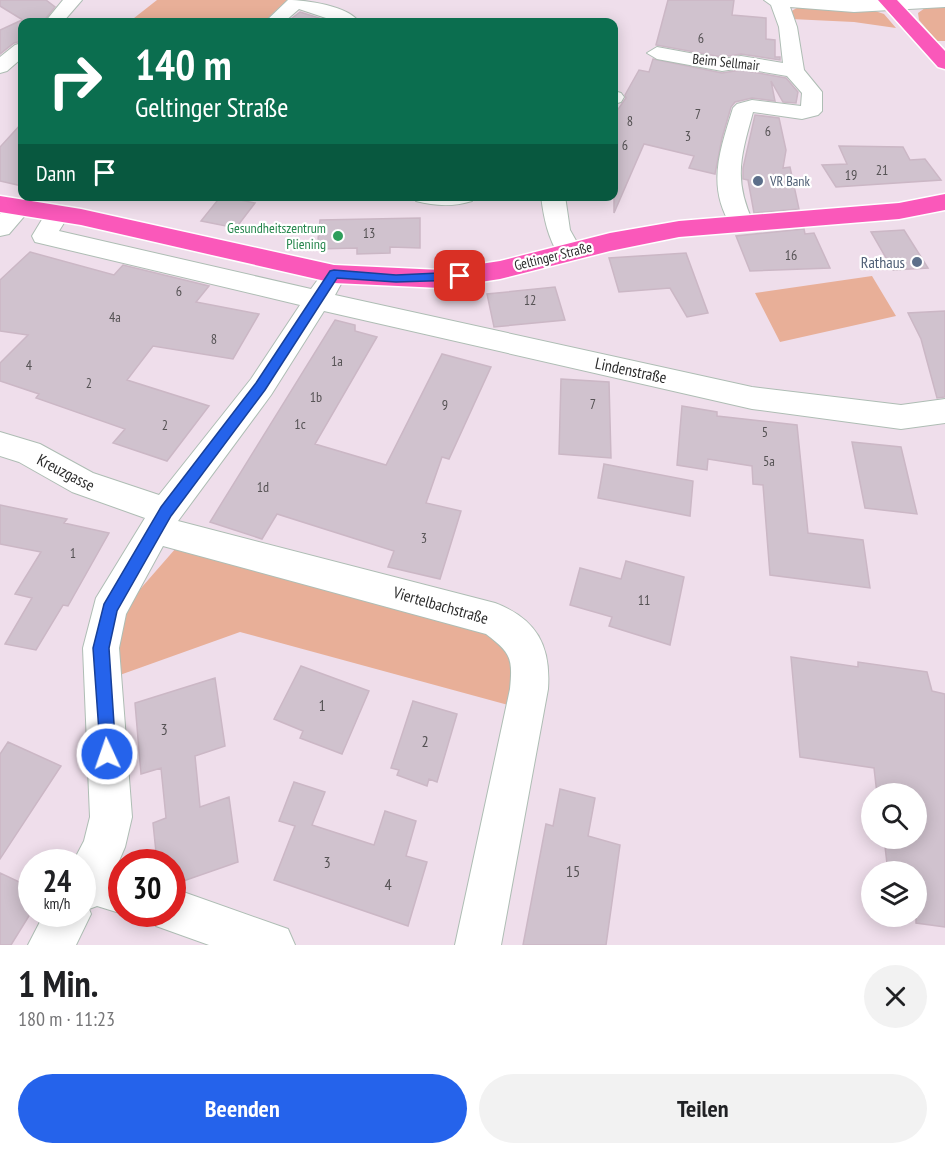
<!DOCTYPE html>
<html lang="de">
<head>
<meta charset="utf-8">
<style>
	body { margin:0; font-family:"PT Sans Narrow",sans-serif; background:#f2f2f2; color:#202124; height:100vh; display:flex; flex-direction:column; font-size:22px; white-space:nowrap }
	* { box-sizing:border-box; margin:0 }
	p { font-size:20px; color:#757577 }
	.icon { flex:none; width:33px; height:33px; fill:none; stroke:currentColor; stroke-width:2; stroke-linecap:round; stroke-linejoin:round }
	.map { position:relative; height:945px; overflow:hidden }
	.side { display:flex; flex-direction:column; background:#fff; flex:1 }
	.side>* { flex:none }
	.top-card { position:absolute; left:18px; top:18px; width:600px; height:183px; border-radius:12px; box-shadow:0 3px 15px #0003; background:#0b6e4f; color:#fff; overflow:hidden }
	.fabs { position:absolute; left:861px; top:783px; display:grid; gap:12px }
	.fabs a { display:grid; place-items:center; width:66px; height:66px; border-radius:50%; background:#fff; box-shadow:0 3px 15px #0003; font-size:30px }
	.speed { position:absolute; left:18px; top:849px; display:flex; gap:12px; font-size:30px; font-weight:700; text-align:center }
	.speed>* { display:grid; place-content:center; width:78px; height:78px; border-radius:50%; background:#fff; box-shadow:0 3px 15px #0003; line-height:1 }
	.speed small { font-size:15px; font-weight:400 }
	.speed .limit { border:9px solid #d22; background:#fff; color:#111 }
	.pin { position:absolute; display:grid; place-items:center; width:51px; height:51px; color:#fff; margin:-26px; border-radius:12px; box-shadow:0 3px 9px #0006 }
	.me { position:absolute; width:66px; margin:-33px; rotate:357deg; stroke-linejoin:round; filter:drop-shadow(0 0 4px #0008) }
	.turn { display:flex; align-items:center; gap:21px; height:126px; padding:0 18px; font-size:27px }
	.turn .icon { width:78px; height:78px; stroke-width:2.5 }
	.turn b { display:block; font-size:42px; line-height:51px }
	.then { display:flex; align-items:center; height:57px; padding:0 18px; background:#0003; gap:12px; font-size:22px }
	.round { display:grid; place-items:center; flex:none; width:63px; height:63px; border-radius:32px; background:#f2f2f2 }
	.overview { display:flex; align-items:center; justify-content:space-between; height:102px; padding:0 18px }
	h1 { font-size:36px; font-weight:600; line-height:45px }
	.button { display:flex; gap:12px; margin-top:auto; padding:12px 18px }
	.button a { flex:1; height:69px; border-radius:36px; background:#2563eb; color:#fff; font-size:24px; font-weight:600; line-height:69px; text-align:center }
	.button a+a { background:#f2f2f2; color:#202124 }
	.map>svg:first-child { display:block }
	.green { fill:#e8af98 }
	.building { fill:#d0c2ce; stroke:#cbb7c5; stroke-width:1.5 }
	.lines { fill:none; stroke-linecap:round; stroke-linejoin:round }
	.minor-casing { stroke:#aebdb4; stroke-width:2 }
	.major-casing { stroke:#fff; stroke-width:3 }
	.minor { fill:#fff; fill-rule:evenodd }
	.major { fill:#fa58ba; fill-rule:evenodd }
	.route { fill:#2563eb; stroke:#184099; stroke-width:1.5 }
	.service-dot { fill:#5c6f8a; stroke:#fff; stroke-width:2 }
	.leisure-dot { fill:#2e9e5b; stroke:#fff; stroke-width:2 }
	.labels { text-anchor:middle; dominant-baseline:central; stroke-width:4.5; stroke-linejoin:round; paint-order:stroke }
	.number-label { font-size:14px; fill:#555254 }
	.far-street-label { font-size:14px; fill:#2c2c2c; stroke:#fff }
	.far-service-label { font-size:14px; fill:#4e5e75; stroke:#fff; text-anchor:start }
	.far-leisure-label { font-size:14px; fill:#27864d; stroke:#fff; text-anchor:end }
	.service-label { font-size:16px; fill:#4e5e75; stroke:#fff; text-anchor:end }
	.street-label { font-size:16px; fill:#2c2c2c; stroke:#fff }
	.near-number-label { font-size:16px; fill:#555254 }
</style>
</head>
<body>
<div class="map">
<svg width="945" height="945" viewBox="0 0 945 945">
	<rect width="100%" height="100%" fill="#efdeeb"/>
	<!-- green -->
	<path class="green" d="M157 0H287L264 22H129Z
		M800 6 875 11 884 14 896 28 854 22 791 19 790 12Z
		M945 6V41H937L919 20 918 13 925 8Z
		M872 276 896 316 780 342 755 293Z
		M183 540 495 629 516 656 512 706 240 632 117 676 121 611Z"/>
	<!-- building -->
	<path class="building" d="M0 0H46L55 7 43 22H26L0 6Z
		M668 0H734L732 15 766 18V39L775 40V57H780V60L741 54 722 57 656 45Z
		M300 12 319 18 314 22H287Z
		M22 20V41L14 43 0 54V30Z
		M653 59 722 73 741 70 786 78 798 92 796 103 783 102 771 81 775 101 752 98 735 102 731 107 722 138 715 174 689 168 694 156 644 144 614 213V115L626 98 625 95 639 70 649 72Z
		M755 115 779 118 786 150 783 168 790 167 799 209 754 213 748 180 743 179V168Z
		M22 123V186L0 181V147Z
		M839 146 903 147 910 160 925 159 941 180 836 187 822 165 847 164Z
		M221 196 255 203 236 228 201 221Z
		M420 218V248L390 247V253L357 254V248L317 249 320 220Z
		M804 229 805 234 814 233 830 268 750 271 736 236Z
		M904 230 928 268 893 270 871 232Z
		M30 252 114 275 123 265 209 286 196 302 259 314 233 359 153 346 127 380 209 406 167 461 113 443 125 429 36 398 39 394 0 381V363L28 335 0 331V280Z
		M686 253 708 313 687 317 670 288 619 292 609 258Z
		M555 287 565 320 494 327 487 294Z
		M945 311V397L937 398 921 339 908 313Z
		M335 320 355 325V331L377 337 315 444 386 465 442 354 491 367 449 459 442 457 426 503 461 511 440 579 388 567 394 551 277 514 262 539 210 522Z
		M561 379 609 382 611 458 559 454Z
		M682 406 717 412V416L797 425 808 533 863 540 870 588 770 575 763 485 753 484 752 466 708 459 707 470 677 465Z
		M852 442 901 447 917 514 865 508Z
		M604 464 693 481 690 516 598 498Z
		M0 505 67 519 64 523 109 533 68 606 63 605 36 650 5 644 32 598 15 594 41 552 0 544Z
		M626 561 684 577 670 645 609 626 612 617 570 605 580 568 621 579Z
		M791 657 858 667V662L927 672 932 691 945 694V927L916 923V872H888L884 838H916V794H877L874 768 800 757Z
		M301 666 369 691 342 754 300 738 303 731 274 719Z
		M215 678 225 746 195 756 200 807 229 797 238 862 172 885V862H157L153 823 166 818 161 768 141 774 135 703Z
		M413 701 457 714 437 782 429 779 427 786 397 775 399 770 391 768Z
		M8 742 61 766 0 859V754Z
		M294 782 325 792 312 825 374 845 385 811 416 821 406 856 427 862 408 926 274 880 295 826 279 821Z
		M560 789 595 798 588 836 620 845 606 945H523L546 824 553 826Z
		M0 873 32 888V911L11 945H0Z"/>
	<g class="lines">
		<defs>
			<path id="minor" d="M63 0H82L63 22H45Z
				M288 0C307 0 348 6 359 22H338L299 9 284 22H265Z
				M764 0H945V7L854 12 790 7 797 27 804 70 822 92V111L818 115 802 119 753 112C741 156 733 179 753 222L750 227 741 230 732 227C706 187 720 150 733 108L737 104 752 100 801 106 802 93 787 76 741 68 722 71 657 59 647 53 657 47 722 59 741 56 783 63 779 27 771 5Z
				M22 43V58L7 71 0 73V57L15 45Z
				M614 91 621 93 624 97 621 102 614 104Z
				M413 196H475L472 201C453 207 435 206 416 201Z
				M541 196H565L570 230 583 253 579 259 570 261 561 259C548 238 544 220 541 196Z
				M21 199 29 201 33 206 9 234 0 236V214L13 201Z
				M58 205 67 208 70 213 59 231 311 289 319 278 328 275 337 278 341 284 335 295 752 387 901 405 945 399V423L901 429 752 409 324 311 271 395 178 521 495 603C537 619 551 646 548 689L501 945H455L510 689C513 658 511 653 486 634L163 546 126 614 119 648 132 817 125 847 116 868 122 870 123 914 97 906 89 909 91 914 76 945H28L44 914H82V862H73L84 841 90 817 83 648 96 598 145 518 72 492 19 462 0 456V432L40 444 93 473 159 495 251 379 300 305 35 242 32 236 49 208Z
				M172 888 288 929 295 945H209L156 926 151 914H172Z"/>
			<path id="major" d="M878 0H897L945 51V69L938 67Z
				M945 194V210L899 219 679 237 610 251 500 279 441 288 334 283 81 225 0 212V196L81 209 334 265 441 270 500 261 610 233 679 221 899 203Z"/>
		</defs>
		<!-- minor casing -->
		<use href="#minor" class="minor-casing"/>
		<!-- major casing -->
		<use href="#major" class="major-casing"/>
		<!-- minor -->
		<use href="#minor" class="minor"/>
		<!-- major -->
		<use href="#major" class="major"/>
	</g>
	<!-- route -->
	<path class="route" d="M334 270 396 275 460 272 466 276 460 280 396 282 337 278 265 390 171 516 117 611 109 648 116 754 113 760 107 763 101 760 93 648 104 604 161 507 256 383 330 271Z"/>
	<!-- markers -->
	<g class="service-dot">
		<circle cx="758" cy="181" r="6"/>
		<circle cx="917" cy="262" r="6"/>
	</g>
	<circle class="leisure-dot" cx="338" cy="236" r="6"/>
	<g class="labels">
		<!-- number labels -->
		<g class="number-label">
			<text x="701" y="38">6</text>
			<text x="698" y="114">7</text>
			<text x="630" y="121">8</text>
			<text x="768" y="131">6</text>
			<text x="688" y="136">3</text>
			<text x="625" y="145">6</text>
			<text x="882" y="170">21</text>
			<text x="851" y="175">19</text>
			<text x="369" y="233">13</text>
			<text x="791" y="255">16</text>
			<text x="179" y="291">6</text>
			<text x="530" y="300">12</text>
			<text x="115" y="317">4a</text>
			<text x="214" y="339">8</text>
			<text x="337" y="361">1a</text>
			<text x="29" y="365">4</text>
			<text x="89" y="383">2</text>
			<text x="316" y="397">1b</text>
			<text x="593" y="404">7</text>
			<text x="445" y="405">9</text>
			<text x="300" y="424">1c</text>
			<text x="165" y="425">2</text>
			<text x="765" y="432">5</text>
			<text x="769" y="461">5a</text>
			<text x="263" y="487">1d</text>
			<text x="424" y="538">3</text>
			<text x="73" y="553">1</text>
			<text x="644" y="600">11</text>
		</g>
		<!-- far-street labels -->
		<g class="far-street-label">
			<text transform="translate(726 62) rotate(6)">Beim Sellmair</text>
			<text transform="translate(553 256) rotate(-14)">Geltinger Straße</text>
		</g>
		<!-- far-service labels -->
		<g class="far-service-label">
			<text x="770" y="181">VR Bank</text>
		</g>
		<!-- far-leisure labels -->
		<g class="far-leisure-label">
			<text x="326" y="228">Gesundheitszentrum<tspan x="326" dy="16">Pliening</tspan></text>
		</g>
		<!-- service labels -->
		<g class="service-label">
			<text x="905" y="262">Rathaus</text>
		</g>
		<!-- street labels -->
		<g class="street-label">
			<text transform="translate(631 370) rotate(12)">Lindenstraße</text>
			<text transform="translate(66 472) rotate(27)">Kreuzgasse</text>
			<text transform="translate(441 605) rotate(16)">Viertelbachstraße</text>
		</g>
		<!-- near-number labels -->
		<g class="near-number-label">
			<text x="322" y="705">1</text>
			<text x="164" y="729">3</text>
			<text x="425" y="741">2</text>
			<text x="327" y="862">3</text>
			<text x="573" y="871">15</text>
			<text x="388" y="884">4</text>
		</g>
	</g>
</svg>
<div class="fabs">
<a><svg class="icon" aria-label="search" viewBox="0 0 24 24"><circle cx="10" cy="10" r="6"/><path d="M15 15l6 6"/></svg></a>
<a><svg class="icon" aria-label="layers" viewBox="0 0 24 24"><path d="M12 4l9 5-9 5-9-5zM3 14l9 5 9-5"/></svg></a>
</div>
<div class="speed"><div>24<small>km/h</small></div><div class="limit">30</div></div>
<div class="pin" style="left:460px;top:276px;background:#d93025"><svg class="icon" aria-label="arrive" viewBox="0 0 24 24"><path d="M6 21V4h12l-3 4 3 4H6"/></svg></div>
<svg class="me" style="left:107px;top:754px" viewBox="-20 -20 40 40"><circle r="17" fill="#2563eb" stroke="#fff" stroke-width="3"/><path d="M0-11L8 9 0 5-8 9z" fill="#fff"/></svg>
<div class="top-card">
<div class="turn"><svg class="icon" aria-label="right" viewBox="0 0 24 24"><path d="M7 20v-9h11M14 6l5 5-5 5"/></svg><div><b>140 m</b>Geltinger Straße</div></div>
<div class="then">Dann<svg class="icon" aria-label="arrive" viewBox="0 0 24 24"><path d="M6 21V4h12l-3 4 3 4H6"/></svg></div>
</div>
</div>
<section class="side">
<div class="overview"><div><h1>1 Min.</h1><p>180 m · 11:23</p></div><a class="round"><svg class="icon" aria-label="close" viewBox="0 0 24 24"><path d="M6 6l12 12M18 6L6 18"/></svg></a></div>
<div class="button"><a>Beenden</a><a>Teilen</a></div>
</section>
</body>
</html>
